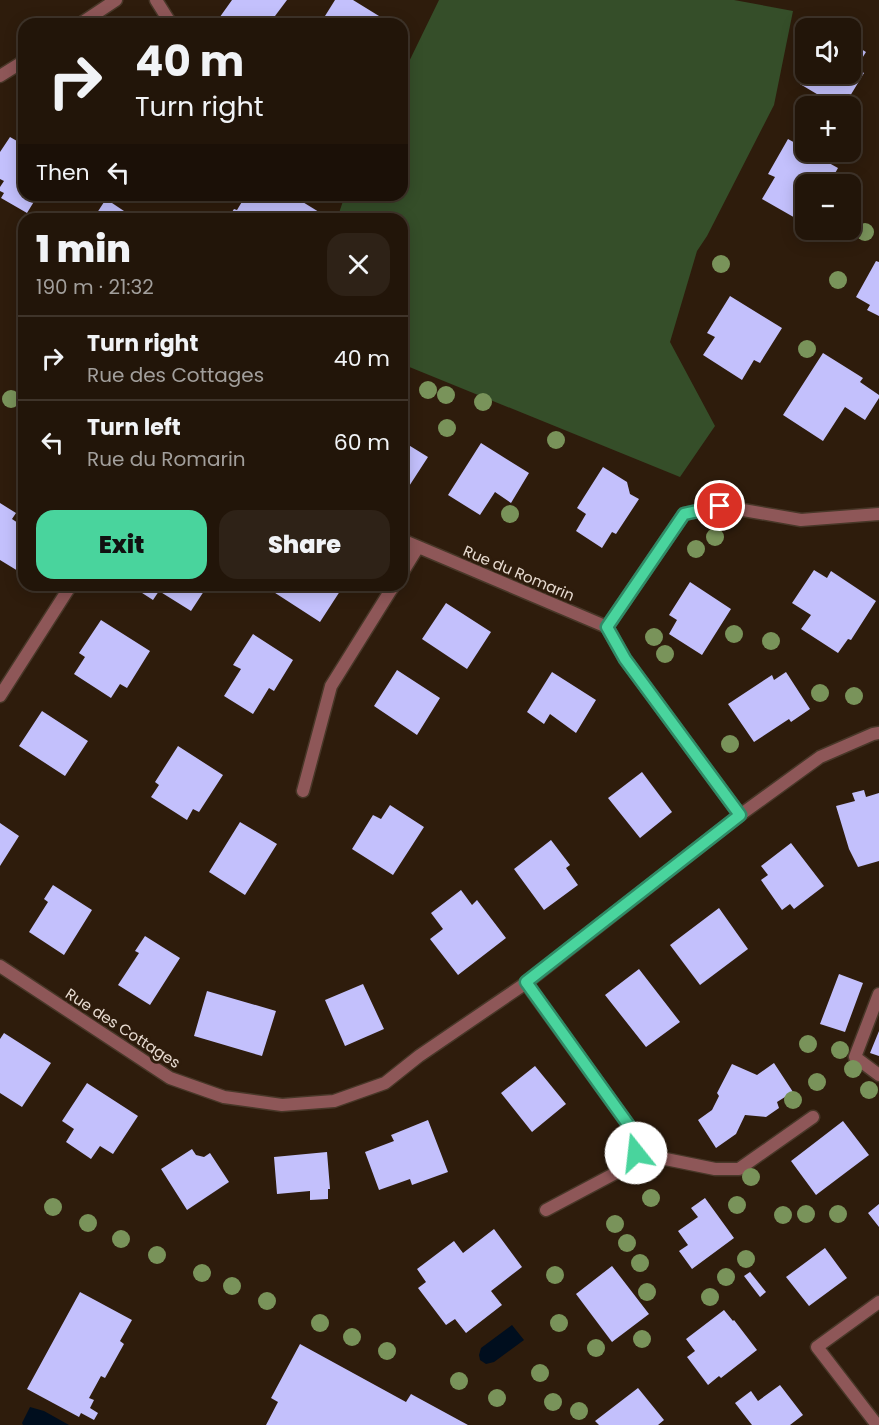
<!DOCTYPE html>
<html lang="en">
<head>
<meta charset="utf-8">
<style>
	body { margin:0; font-family:Poppins,sans-serif; background:#2e2217; color:#f1f3f6; height:100vh; display:flex; flex-direction:column; font-size:22px; white-space:nowrap }
	* { box-sizing:border-box; margin:0 }
	p { font-size:20px; color:#a29f9c }
	.icon { flex:none; width:33px; height:33px; fill:none; stroke:currentColor; stroke-width:2; stroke-linecap:round; stroke-linejoin:round }
	.map { position:relative; flex:1; overflow:hidden }
	.details { position:absolute; left:18px; top:213px; width:390px; height:378px; display:flex; flex-direction:column; background:#221509; border-radius:18px; box-shadow:0 3px 15px #0003,0 0 0 2px #3f342a }
	.details>* { flex:none }
	.hud { position:absolute; left:18px; top:18px; width:390px; height:183px; border-radius:18px; box-shadow:0 3px 15px #0003,0 0 0 2px #3f342a; background:#221509; color:#f1f3f6; overflow:hidden }
	.buttons { position:absolute; left:795px; top:18px; display:grid; gap:12px }
	.buttons a { display:grid; place-items:center; width:66px; height:66px; border-radius:12px; background:#221509; box-shadow:0 3px 15px #0003,0 0 0 2px #3f342a; font-size:30px }
	.pin { position:absolute; display:grid; place-items:center; width:51px; height:51px; color:#fff; margin:-26px; border:3px solid #fff; border-radius:50%; box-shadow:0 2px 6px #0007 }
	.me { position:absolute; width:66px; margin:-33px; rotate:344deg; stroke-linejoin:round; filter:drop-shadow(0 0 4px #0008) }
	.turn { display:flex; align-items:center; gap:21px; height:126px; padding:0 18px; font-size:27px }
	.turn .icon { width:78px; height:78px; stroke-width:2.5 }
	.turn b { display:block; font-size:42px; line-height:51px }
	.then { display:flex; align-items:center; height:57px; padding:0 18px; background:#0003; gap:12px; font-size:22px }
	.round { display:grid; place-items:center; flex:none; width:63px; height:63px; border-radius:18px; background:#2e2217 }
	.overview { display:flex; align-items:center; justify-content:space-between; height:102px; padding:0 18px }
	h1 { font-size:36px; font-weight:800; line-height:45px }
	.cta { display:flex; gap:12px; margin-top:auto; padding:12px 18px }
	.cta a { flex:1; height:69px; border-radius:18px; background:#49d49d; color:#111; font-size:24px; font-weight:800; line-height:69px; text-align:center }
	.cta a+a { background:#2e2217; color:#f1f3f6 }
	ul { padding:0; list-style:none }
	li { display:flex; align-items:center; gap:18px; height:84px; padding:0 18px; border-top:2px solid #3f342a }
	li div { flex:1 }
	li b { display:block; font-size:22px }
	li em { font-style:normal }
	.map>svg:first-child { display:block }
	.green { fill:#354e29 }
	.water { fill:#000e1e }
	.building { fill:#c3c0fc }
	.lines { fill:none; stroke-linecap:round; stroke-linejoin:round }
	.lane-casing { stroke:#483728; stroke-width:15 }
	.street-casing { stroke:#483728; stroke-width:15 }
	.lane { stroke:#8e5758; stroke-width:12 }
	.street { stroke:#8e5758; stroke-width:12 }
	.tree { fill:#79935a }
	.route-casing { stroke:#2f8a66; stroke-width:15 }
	.route { stroke:#49d49d; stroke-width:10 }
	.labels { text-anchor:middle; dominant-baseline:central; stroke-width:6; stroke-linejoin:round; paint-order:stroke }
	.street-label { font-size:15px; fill:#e8dcd2; stroke:#2e1c0c }
</style>
</head>
<body>
<div class="map">
<svg width="879" height="1425" viewBox="0 0 879 1425">
	<rect width="100%" height="100%" fill="#2e1c0c"/>
	<!-- green -->
	<path class="green" d="M439 0H734L793 11 774 105 707 236 697 251 670 342 715 426 680 477 402 364V219H337L345 195H402V76Z"/>
	<!-- water -->
	<path class="water" d="M512 1325 524 1340 494 1362 486 1364 480 1360 479 1355 481 1348Z
		M30 1407 44 1411 69 1425H23L22 1423Z"/>
	<!-- building -->
	<path class="building" d="M232 0H287L269 24H222L217 21Z
		M335 0H353L392 24H320Z
		M850 42 866 52 856 68 864 73 844 106H837L800 84 806 74H850Z
		M10 137 24 145V195H38L27 213 1 198 4 193 0 191V187L4 181 0 179V152Z
		M788 139 806 149V152H809L838 168 829 184H806V204L797 219 762 199 775 177 768 174Z
		M246 195H283L291 200 293 196 319 212 314 219H227L234 209 237 210Z
		M106 199 130 215 137 219H93Z
		M876 261 879 262V316L867 310 870 305 856 297Z
		M730 296 782 328 760 363 754 360 742 380 703 355 715 337 707 333Z
		M823 353 863 378 860 382 879 395V398L865 420 845 407 823 441 783 415Z
		M402 441 428 457 404 494 402 492Z
		M481 443 529 473 511 503 495 492 480 515 448 495Z
		M603 467 627 482 630 494 639 499 616 534 612 532 602 548 576 531 586 514 577 508Z
		M0 503 16 513 12 519 24 527V562L18 571 0 560Z
		M814 570 827 578 831 571 876 601 851 640 848 639 838 653 801 629 811 615 792 603Z
		M690 582 731 609 702 655 669 634 677 620 669 615Z
		M143 585H208L191 611 159 591 153 600 139 591Z
		M272 585H344L320 622 269 589Z
		M446 603 491 632 467 669 422 639Z
		M101 620 150 651 127 688 120 684 111 698 74 674 85 657 79 653Z
		M253 634 293 660 274 691 269 688 253 714 224 696 241 669 233 665Z
		M397 670 440 698 417 735 374 706Z
		M552 672 596 700 576 733 550 714 544 724 527 712Z
		M786 672 810 709 791 722 789 719 754 742 728 704 772 675 774 680Z
		M42 711 88 741 65 776 19 746Z
		M178 746 223 775 199 812 193 809 187 820 151 797 159 785 155 782Z
		M642 772 672 812 640 838 608 798Z
		M864 790 866 797 879 793V861L858 867 849 849 836 806 855 801 852 793Z
		M390 805 424 827 393 875 352 849 373 815 381 819Z
		M240 822 277 844 245 895 209 872Z
		M0 823 19 836 0 866Z
		M551 840 570 865 566 868 578 885 544 910 514 869Z
		M791 843 824 886 794 909 790 904 782 910 761 880 768 875 761 866Z
		M53 885 92 910 64 955 29 932 48 902 44 899Z
		M461 890 472 905 477 900 506 938 458 975 430 939 443 929 431 913Z
		M719 908 748 949 700 985 670 945Z
		M145 936 180 958 150 1005 118 985 139 953 135 951Z
		M639 969 680 1022 646 1047 605 995Z
		M839 974 863 983 845 1032 820 1024Z
		M363 984 384 1029 345 1046 325 1000Z
		M207 991 276 1011 262 1056 194 1036Z
		M879 1031V1056L870 1053Z
		M4 1033 51 1063 22 1107 0 1093V1039Z
		M774 1063 793 1092 777 1102 779 1108 766 1117 745 1115 736 1134 716 1148 698 1120 712 1110 719 1096 717 1093 732 1064 757 1075Z
		M535 1066 566 1104 532 1132 501 1093Z
		M87 1083 138 1116 113 1154 100 1146 91 1159 66 1142 74 1129 62 1121Z
		M428 1120 448 1172 412 1185 410 1179 379 1190 365 1152 394 1141 391 1135Z
		M843 1121 869 1155 816 1195 791 1161Z
		M192 1149 196 1155 204 1157 210 1153 229 1182 187 1210 161 1169Z
		M327 1152 330 1189H328V1199L310 1200V1191L277 1194 274 1157Z
		M705 1198 734 1238 692 1269 679 1251 688 1245 678 1231 698 1217 691 1208Z
		M879 1204V1227L868 1213Z
		M494 1229 522 1267 491 1291 502 1305 466 1333 455 1319 446 1325 418 1288 426 1282 417 1269 454 1241 463 1253Z
		M825 1248 847 1278 809 1306 786 1277Z
		M612 1266 649 1314 612 1342 576 1294Z
		M750 1272 766 1292 760 1297 744 1276Z
		M80 1292 132 1320 120 1341 124 1344 105 1378 101 1376 89 1398 94 1400 90 1408 98 1413 94 1420 81 1413 79 1417 27 1389Z
		M724 1310 733 1321 734 1320 757 1350 721 1378 719 1376 708 1385 687 1357 695 1351 686 1339Z
		M300 1344 406 1402 411 1394 468 1425H266L278 1402 271 1398Z
		M780 1385 803 1415 790 1425H752L735 1403 751 1391 758 1401Z
		M638 1388 664 1420 658 1425H599L595 1421Z"/>
	<g class="lines">
		<defs>
			<path id="lane" d="M879 994 855 1057 879 1075
				M877 1425 817 1347 879 1302"/>
			<path id="street" d="M156 0 171 24
				M80 24 116 0
				M0 76 24 61
				M402 540 607 627 625 659 740 815
				M402 573 418 547
				M607 627 684 514 720 506 801 520 879 514
				M0 696 71 585
				M303 791 331 686 394 585
				M0 966 170 1078 224 1097 282 1105 334 1101 385 1083 419 1056 526 983 740 815 820 757 873 734 879 733
				M526 983 635 1134 636 1153 625 1168 546 1210
				M636 1153 715 1169H739L813 1117"/>
		</defs>
		<!-- lane casing -->
		<use href="#lane" class="lane-casing"/>
		<!-- street casing -->
		<use href="#street" class="street-casing"/>
		<!-- lane -->
		<use href="#lane" class="lane"/>
		<!-- street -->
		<use href="#street" class="street"/>
	</g>
	<!-- trees -->
	<g class="tree">
		<circle cx="865" cy="232" r="9"/>
		<circle cx="721" cy="264" r="9"/>
		<circle cx="838" cy="280" r="9"/>
		<circle cx="807" cy="349" r="9"/>
		<circle cx="428" cy="390" r="9"/>
		<circle cx="446" cy="395" r="9"/>
		<circle cx="11" cy="399" r="9"/>
		<circle cx="483" cy="402" r="9"/>
		<circle cx="447" cy="428" r="9"/>
		<circle cx="556" cy="440" r="9"/>
		<circle cx="510" cy="514" r="9"/>
		<circle cx="715" cy="537" r="9"/>
		<circle cx="696" cy="549" r="9"/>
		<circle cx="734" cy="634" r="9"/>
		<circle cx="654" cy="637" r="9"/>
		<circle cx="771" cy="641" r="9"/>
		<circle cx="665" cy="654" r="9"/>
		<circle cx="820" cy="693" r="9"/>
		<circle cx="854" cy="696" r="9"/>
		<circle cx="730" cy="744" r="9"/>
		<circle cx="808" cy="1044" r="9"/>
		<circle cx="840" cy="1050" r="9"/>
		<circle cx="853" cy="1069" r="9"/>
		<circle cx="817" cy="1082" r="9"/>
		<circle cx="869" cy="1090" r="9"/>
		<circle cx="793" cy="1100" r="9"/>
		<circle cx="751" cy="1177" r="9"/>
		<circle cx="651" cy="1198" r="9"/>
		<circle cx="737" cy="1205" r="9"/>
		<circle cx="53" cy="1207" r="9"/>
		<circle cx="806" cy="1214" r="9"/>
		<circle cx="838" cy="1214" r="9"/>
		<circle cx="783" cy="1215" r="9"/>
		<circle cx="88" cy="1223" r="9"/>
		<circle cx="615" cy="1224" r="9"/>
		<circle cx="121" cy="1239" r="9"/>
		<circle cx="627" cy="1243" r="9"/>
		<circle cx="157" cy="1255" r="9"/>
		<circle cx="746" cy="1259" r="9"/>
		<circle cx="640" cy="1263" r="9"/>
		<circle cx="202" cy="1273" r="9"/>
		<circle cx="555" cy="1275" r="9"/>
		<circle cx="726" cy="1277" r="9"/>
		<circle cx="232" cy="1286" r="9"/>
		<circle cx="647" cy="1292" r="9"/>
		<circle cx="710" cy="1297" r="9"/>
		<circle cx="267" cy="1301" r="9"/>
		<circle cx="320" cy="1323" r="9"/>
		<circle cx="559" cy="1323" r="9"/>
		<circle cx="352" cy="1337" r="9"/>
		<circle cx="642" cy="1339" r="9"/>
		<circle cx="596" cy="1348" r="9"/>
		<circle cx="387" cy="1351" r="9"/>
		<circle cx="540" cy="1373" r="9"/>
		<circle cx="459" cy="1381" r="9"/>
		<circle cx="497" cy="1398" r="9"/>
		<circle cx="553" cy="1402" r="9"/>
		<circle cx="579" cy="1411" r="9"/>
	</g>
	<g class="lines">
		<defs>
			<path id="route" d="M636 1153 635 1134 526 982 740 815 625 659 607 627 684 514 720 506"/>
		</defs>
		<!-- route casing -->
		<use href="#route" class="route-casing"/>
		<!-- route -->
		<use href="#route" class="route"/>
	</g>
	<g class="labels">
		<!-- street labels -->
		<g class="street-label">
			<text transform="translate(519 573) rotate(23)">Rue du Romarin</text>
			<text transform="translate(123 1028) rotate(33)">Rue des Cottages</text>
		</g>
	</g>
</svg>
<div class="buttons">
<a><svg class="icon" aria-label="sound" viewBox="0 0 24 24"><path d="M4 9h4l5-4v14l-5-4H4zM17 9q2 3 0 6"/></svg></a>
<a>+</a>
<a>−</a>
</div>
<div class="pin" style="left:720px;top:506px;background:#d93025"><svg class="icon" aria-label="arrive" viewBox="0 0 24 24"><path d="M6 21V4h12l-3 4 3 4H6"/></svg></div>
<svg class="me" style="left:636px;top:1153px" viewBox="-20 -20 40 40"><circle r="19" fill="#fff"/><path d="M0-13L10 11 0 6-10 11z" fill="#49d49d"/></svg>
<div class="hud">
<div class="turn"><svg class="icon" aria-label="right" viewBox="0 0 24 24"><path d="M7 20v-9h11M14 6l5 5-5 5"/></svg><div><b>40 m</b>Turn right</div></div>
<div class="then">Then<svg class="icon" aria-label="left" viewBox="0 0 24 24"><path d="M17 20v-9H6M10 6l-5 5 5 5"/></svg></div>
</div>
<section class="details">
<div class="overview"><div><h1>1 min</h1><p>190 m · 21:32</p></div><a class="round"><svg class="icon" aria-label="close" viewBox="0 0 24 24"><path d="M6 6l12 12M18 6L6 18"/></svg></a></div>
<ul>
<li><svg class="icon" aria-label="right" viewBox="0 0 24 24"><path d="M7 20v-9h11M14 6l5 5-5 5"/></svg><div><b>Turn right</b><p>Rue des Cottages</p></div><em>40 m</em></li>
<li><svg class="icon" aria-label="left" viewBox="0 0 24 24"><path d="M17 20v-9H6M10 6l-5 5 5 5"/></svg><div><b>Turn left</b><p>Rue du Romarin</p></div><em>60 m</em></li>
</ul>
<div class="cta"><a>Exit</a><a>Share</a></div>
</section>
</div>
</body>
</html>
